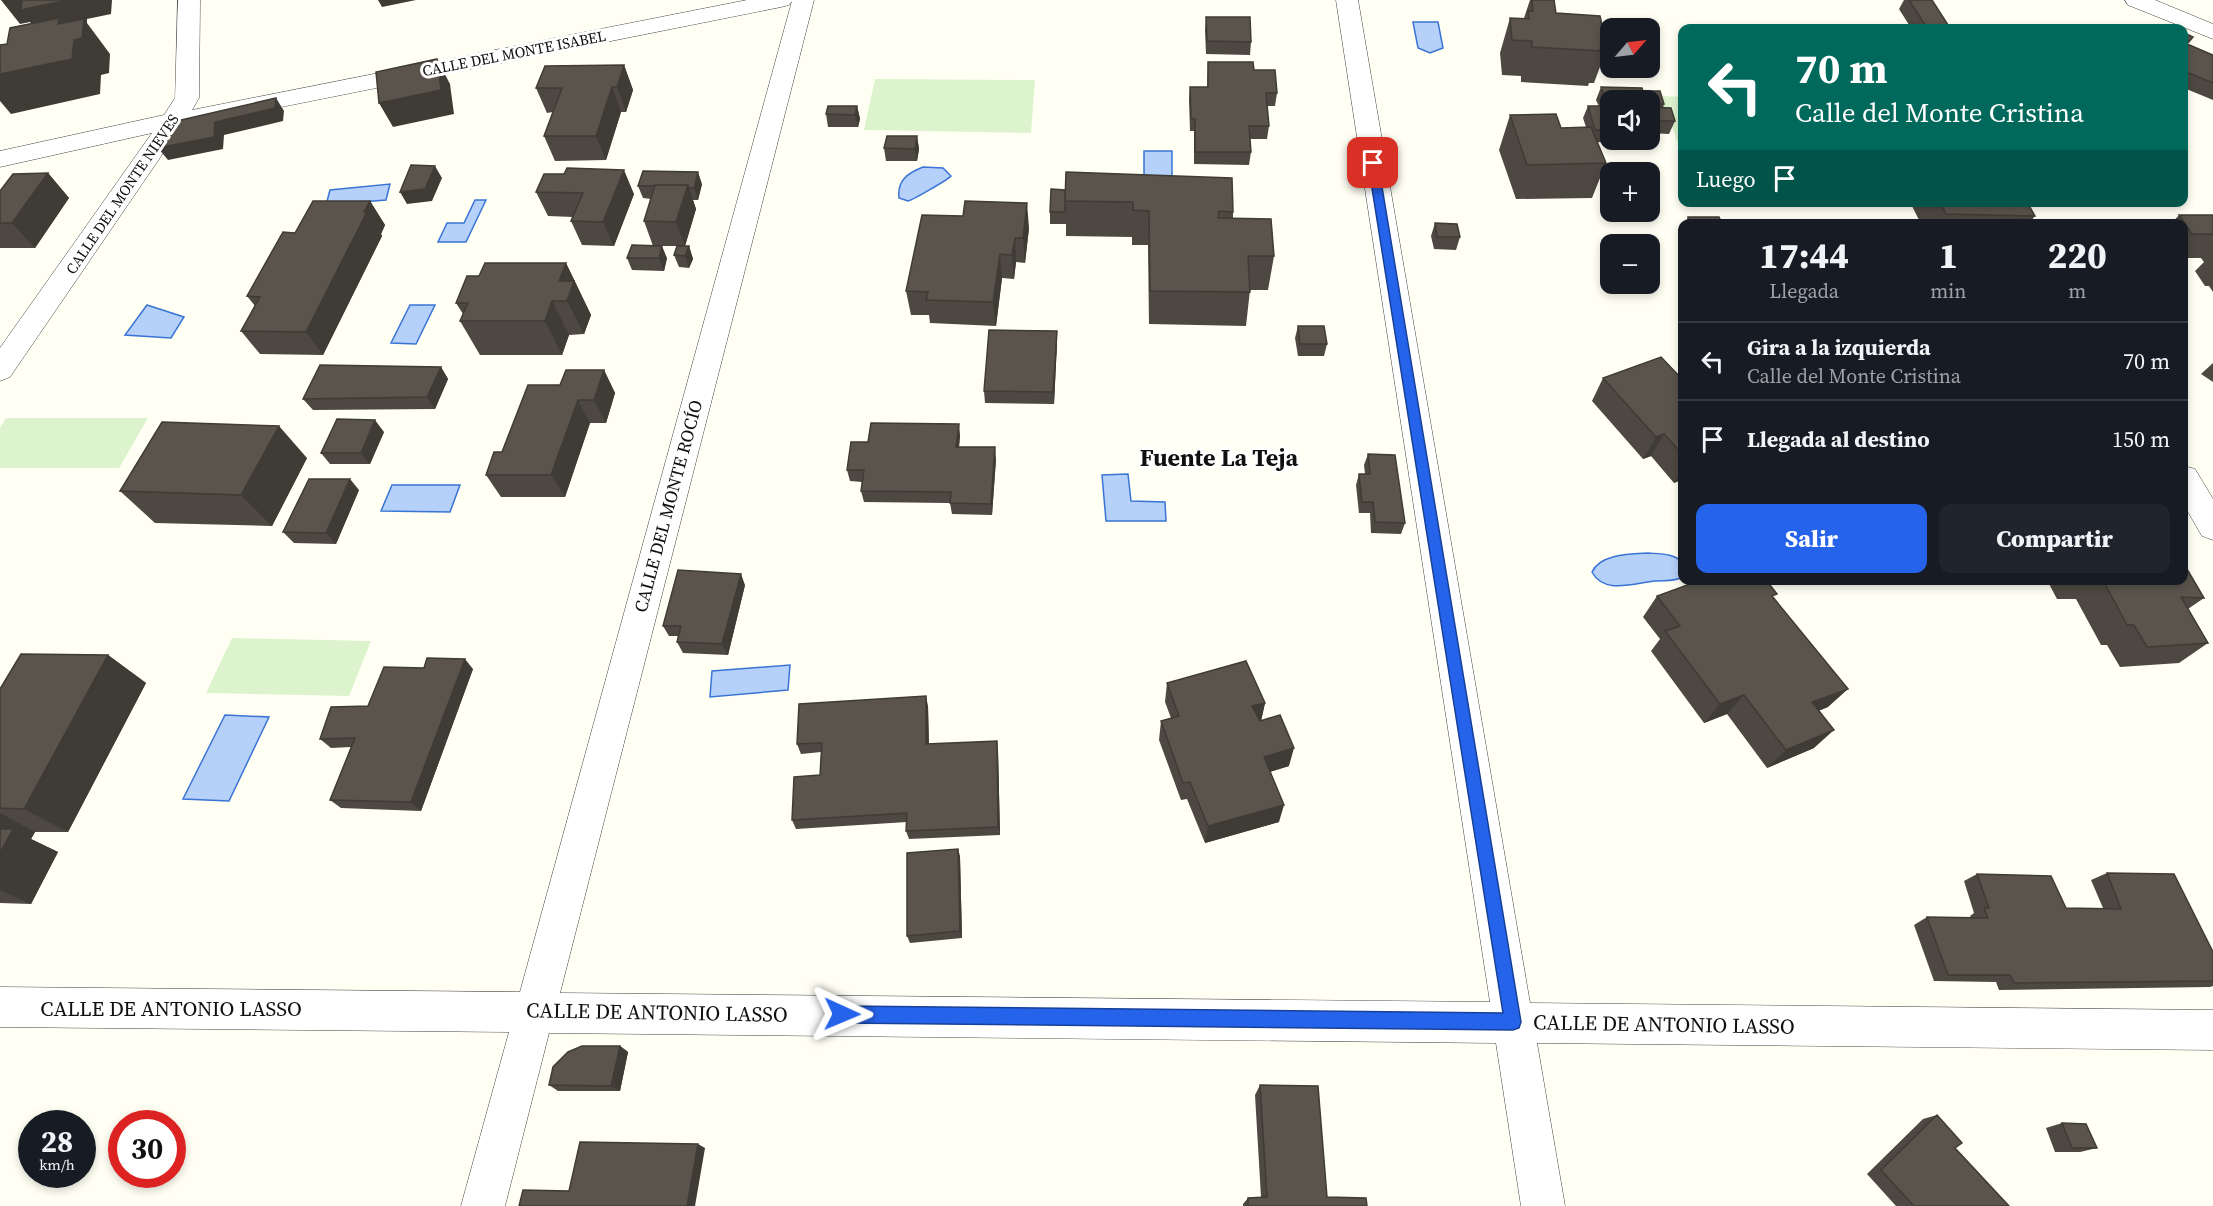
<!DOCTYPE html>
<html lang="es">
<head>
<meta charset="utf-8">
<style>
	body { margin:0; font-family:"Source Serif 4",serif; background:#20242c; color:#f1f3f6; height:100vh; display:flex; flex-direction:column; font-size:22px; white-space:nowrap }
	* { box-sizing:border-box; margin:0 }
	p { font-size:20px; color:#9ea1a6 }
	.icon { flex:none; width:33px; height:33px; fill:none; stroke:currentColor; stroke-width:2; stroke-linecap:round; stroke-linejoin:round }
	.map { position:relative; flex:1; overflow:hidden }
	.sheet { position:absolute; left:1678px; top:219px; width:510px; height:366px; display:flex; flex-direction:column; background:#171b24; border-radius:12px; box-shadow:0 3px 9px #0003 }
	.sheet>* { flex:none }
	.hud { position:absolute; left:1678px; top:24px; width:510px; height:183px; border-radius:12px; box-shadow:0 3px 9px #0003; background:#00695c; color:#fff; overflow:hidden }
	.needle { width:39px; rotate:62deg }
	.tools { position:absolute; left:1600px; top:18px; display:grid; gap:12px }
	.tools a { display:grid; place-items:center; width:60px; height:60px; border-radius:12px; background:#171b24; box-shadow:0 3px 9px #0003; font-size:30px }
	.speed { position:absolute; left:18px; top:1110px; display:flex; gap:12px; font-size:30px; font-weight:700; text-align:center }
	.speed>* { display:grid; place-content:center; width:78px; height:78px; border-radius:50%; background:#171b24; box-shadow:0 3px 9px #0003; line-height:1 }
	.speed small { font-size:15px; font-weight:400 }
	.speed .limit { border:9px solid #d22; background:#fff; color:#111 }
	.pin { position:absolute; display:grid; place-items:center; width:51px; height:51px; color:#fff; margin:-26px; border-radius:12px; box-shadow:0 3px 9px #0006 }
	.me { position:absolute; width:66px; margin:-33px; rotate:91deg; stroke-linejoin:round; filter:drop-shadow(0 0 4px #0008) }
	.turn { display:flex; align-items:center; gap:21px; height:126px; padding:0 18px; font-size:27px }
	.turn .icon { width:78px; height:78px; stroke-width:2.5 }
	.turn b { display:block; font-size:42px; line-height:51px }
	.then { display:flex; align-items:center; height:57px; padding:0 18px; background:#0003; gap:12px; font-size:22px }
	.eta { display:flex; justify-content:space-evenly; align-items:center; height:102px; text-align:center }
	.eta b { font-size:36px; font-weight:800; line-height:42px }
	.button { display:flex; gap:12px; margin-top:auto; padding:12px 18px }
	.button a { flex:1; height:69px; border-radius:12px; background:#2563eb; color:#fff; font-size:24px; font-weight:800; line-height:69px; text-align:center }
	.button a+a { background:#20242c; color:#f1f3f6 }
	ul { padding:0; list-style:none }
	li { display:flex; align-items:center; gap:18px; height:78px; padding:0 18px; border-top:2px solid #363941 }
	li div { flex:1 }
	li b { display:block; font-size:22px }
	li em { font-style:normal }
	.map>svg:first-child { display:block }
	.pitch { fill:#ddf3cd }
	.water { fill:#b6d1f9; stroke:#3974d4; stroke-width:1.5 }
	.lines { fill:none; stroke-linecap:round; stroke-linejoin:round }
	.street-casing { stroke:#434343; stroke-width:1 }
	.street { fill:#fff; fill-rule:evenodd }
	.wall { fill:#4d4841 }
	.shaded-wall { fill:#3f3b35 }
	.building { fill:#5a544c; stroke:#3f3b35; stroke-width:1.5 }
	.route { fill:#2563eb; stroke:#184099; stroke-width:1.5 }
	.labels { text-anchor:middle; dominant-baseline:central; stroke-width:6; stroke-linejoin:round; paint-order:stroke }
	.far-street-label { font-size:15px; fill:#101010; stroke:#fff }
	.street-label { font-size:18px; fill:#101010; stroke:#fff }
	.near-street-label { font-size:21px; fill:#101010; stroke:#fff }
	.district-label { font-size:24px; font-weight:bold; fill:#101010; stroke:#fff }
</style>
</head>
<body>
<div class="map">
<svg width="2213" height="1206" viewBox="0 0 2213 1206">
	<rect width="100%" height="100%" fill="#fffff4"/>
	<!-- pitch -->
	<path class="pitch" d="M875 79 1035 80 1031 133 864 130Z
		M1660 96 1683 97V156Z
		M6 418H148L119 468H0V428Z
		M232 638 371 641 349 696 206 693Z"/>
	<!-- water -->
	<path class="water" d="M1413 22H1438L1443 48 1430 53 1418 48Z
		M1144 151H1172V189H1144Z
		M923 167 943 168 951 176C949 179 911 201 908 201 905 200 902 199 899 198 897 180 908 173 923 167Z
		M390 184 386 200 326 205 330 190Z
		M475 200H486L466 242H438L447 223H464Z
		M147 305 184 317 171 338 125 335Z
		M410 305H435L416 344 391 343Z
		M1128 474 1131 501 1165 502 1166 521H1106L1102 475Z
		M392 485H460L450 512 381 511Z
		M1648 553C1660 554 1674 553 1683 563V577C1674 582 1665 580 1655 581 1635 583 1604 595 1592 572 1600 554 1630 554 1648 553Z
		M790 665 788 690 710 697 712 671Z
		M225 715 269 717 229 801 183 799Z"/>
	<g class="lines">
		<defs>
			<path id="street" d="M178 0H200L199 98 192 110 747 0H814L560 993 1490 1002 1336 0H1358L1530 1003 2213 1010V1050L1537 1043 1565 1206H1521L1496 1043 549 1033 505 1206H461L509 1032 0 1027V987L520 992 792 1 789 5 781 7 181 127 10 377 0 381V348L152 133 0 167V151L164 115 175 98Z
				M2125 0H2155L2213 24V39L2128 5Z
				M2184 466 2195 469 2213 499V540L2202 536 2184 505Z"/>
		</defs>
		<!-- street casing -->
		<use href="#street" class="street-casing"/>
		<!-- street -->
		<use href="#street" class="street"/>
	</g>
	<!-- wall -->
	<path class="wall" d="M1530 0H1554L1556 13 1607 48 1594 83H1589L1588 86 1521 82V76L1502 75 1500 53 1510 18H1524Z
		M1904 0H1932L1950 28H1911L1899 9Z
		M1206 17 1251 42 1250 55 1206 54 1205 30Z
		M2184 33 2187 44 2213 55V100L2184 88Z
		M1208 62 1254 70 1277 93 1275 106H1267L1269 126 1267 139H1250L1251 152 1249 165 1194 164V131H1190L1189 99 1190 87H1207Z
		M624 65 633 90 626 112H621L606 160 555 161 544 136 553 112 547 113 536 88Z
		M1601 87 1643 91 1664 104 1663 108 1675 121 1669 134 1650 133V100H1611V140H1619L1618 143 1597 142 1606 163 1592 198 1516 199 1499 150 1510 115 1561 128 1586 127 1583 118 1588 106H1599L1596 100Z
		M857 106 860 119 858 127H828L826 114Z
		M917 136 919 149 917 161H886L884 148Z
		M48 173 69 198 35 248H0V191Z
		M702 184 698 200H693L696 209 685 246H653L644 221 651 199 643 198 638 186Z
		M1051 189 1233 212V218L1274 256 1268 290H1250L1246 326 1149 324 1148 245H1132V237L1066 236V224H1050V212Z
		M536 192 634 194 614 246 582 245 571 221 573 217 548 216Z
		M370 201 385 225 381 234 382 236 323 355 260 354 241 331 255 306 247 296 295 233Z
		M1910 202H2027L2035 216 2028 224H1921Z
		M2179 215H2213V292L2209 286H2205L2195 271 2204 262 2201 258H2184V224H2171Z
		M1688 217 1722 224H1685Z
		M1435 223 1460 237 1456 250 1434 249 1431 236Z
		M1029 228 1025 263 1016 262 1014 279 1002 278 996 326 930 323 929 315H911L906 291Z
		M689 246 693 259 689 268 679 267 674 255Z
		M627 258H667L664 271 632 270Z
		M566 263 591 315 584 334 569 335 562 355H480L460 321 463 314 456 303 479 276Z
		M1298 326 1327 344 1324 356H1298L1295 338Z
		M1057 343 1054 404 985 403 984 391Z
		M2213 363V382L2201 374Z
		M441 367 448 379 435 409 313 410 303 399Z
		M604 370 615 393 606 423H590L565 497H501L486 475 502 452 560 385Z
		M1603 378 1683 380V479L1674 483 1651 456 1643 459 1592 401Z
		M384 432 370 464H330L321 453Z
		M960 435 959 447 996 459 992 515 952 514 950 503 864 502 861 491 862 482 850 481 847 470 868 442Z
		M1368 454 1405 523 1401 534 1371 533 1370 513H1359L1356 485 1359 474H1365L1364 465Z
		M307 458 272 526 155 523 120 491Z
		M359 490 336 544 294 543 283 532Z
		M2047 580H2184L2204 598 2188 609 2208 643 2179 663 2120 667 2107 645H2101L2076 599H2057Z
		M745 585 728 655 683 653 677 642 678 636H669L663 626Z
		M1657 596 1774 598 1828 707 1818 711 1814 748 1767 768 1727 714 1704 723 1651 651 1660 639 1643 617Z
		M108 655 146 683 68 832H35L31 839 58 852 31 904 0 903V689Z
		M473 669 421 811 341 808 330 800 351 747 331 748 320 739 368 706Z
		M1167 683 1265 703 1261 721 1289 766 1270 772 1279 822 1205 843 1187 799 1181 800 1159 740 1161 721 1171 718 1165 702Z
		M928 706 929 744 998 750 1000 835 909 839 906 831 907 822 796 829 792 820 820 775 821 752 801 754 797 744Z
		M958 849 960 857 962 938 910 943 907 936Z
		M2107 873 2213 952V986L2210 987 1999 990 1996 982 1934 981 1914 925 1927 917 1971 918 1970 916 1974 913 1964 881 1977 874 2066 908H2103L2091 880Z
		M620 1046 628 1052 620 1091H558L549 1085Z
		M1260 1085 1327 1197 1367 1206H1243V1204L1248 1198 1261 1197 1255 1095Z
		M1937 1115 1955 1148 2009 1206H1896L1867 1174 1923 1119Z
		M2062 1123 2097 1148 2080 1152H2055L2046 1128Z"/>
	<!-- shaded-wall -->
	<path class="shaded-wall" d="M1 0H112L111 14 87 19V23L110 54 109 73 101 75 100 94 11 114 0 101V74L40 34 30 22 20 24Z
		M378 0H416L382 7Z
		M437 59 450 84 454 114 393 127 379 103Z
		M624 65 633 90 626 112 617 87Z
		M612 87 621 112 606 160 596 136Z
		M276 98 284 111 283 121 224 135 223 149 168 160 158 148 215 122Z
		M857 106 860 119 858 127 855 115Z
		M917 136 919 149 917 161 915 149Z
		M435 166 442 178 432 201 407 204 400 192Z
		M624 170 634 194 614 246 603 222Z
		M698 172 702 184 698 200 694 188Z
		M48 173 69 198 35 248 12 223Z
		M688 185 696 209 685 246 676 222Z
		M370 201 385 225 381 234 382 236 323 355 306 332Z
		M1027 203 1029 228 1025 263 1023 238Z
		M1015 238 1016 262 1014 279 1012 255Z
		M662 246 667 258 664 271 659 258Z
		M689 246 693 259 689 268 685 256Z
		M1000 254 1002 278 996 326 993 302Z
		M566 263 591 315 584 334 567 301 559 281Z
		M552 301 569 335 562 355 545 321Z
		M1057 331V343L1054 404 1053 392Z
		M441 367 448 379 435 409 427 397Z
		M604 370 615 393 606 423 594 400Z
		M578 400 590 423 565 497 551 475Z
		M375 420 384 432 370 464 361 453Z
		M959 424 960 435 958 459 956 447Z
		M279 426 307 458 272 526 241 495Z
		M1664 434 1651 456 1643 459 1656 437Z
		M995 447 996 459 992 515 991 504Z
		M1683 469V479L1674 483Z
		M350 479 359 490 336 544 326 533Z
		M741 574 745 585 728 655 722 644Z
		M108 655 146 683 68 832 24 809Z
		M465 659 473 669 421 811 411 802Z
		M1848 689 1828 707 1792 721 1812 702Z
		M1744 695 1727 714 1704 723 1720 704Z
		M926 696 928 706 929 754 926 744Z
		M1265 703 1261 721 1248 725 1252 706Z
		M1834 730 1814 748 1767 768 1786 750Z
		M997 741 998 750 1000 835 998 827Z
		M1294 748 1289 766 1259 775 1264 757Z
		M1284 805 1279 822 1205 843 1208 826Z
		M0 813 35 832 31 839 58 852 31 904 0 890Z
		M958 849 960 857 962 938 960 931Z
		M620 1046 628 1052 620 1091 611 1086Z
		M698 1144 705 1148 695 1206H687Z"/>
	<!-- building -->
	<path class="building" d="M22 0H68L21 10Z
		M1532 0H1554L1556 13 1600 16 1607 48H1600L1601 51 1532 47V41L1512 40 1510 18 1529 19 1528 11H1533Z
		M1909 0H1932L1950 28H1927Z
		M1206 17H1250L1251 42 1207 41Z
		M59 18 58 24 84 19 82 38 74 40 72 59 0 74V45L7 44 10 28Z
		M2184 33 2193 37 2187 44 2213 55V83L2184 71Z
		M437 59 441 90 379 103 376 72Z
		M1208 62H1253L1254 70H1275L1277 93H1266L1269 126H1249L1251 152H1195V119L1191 118 1190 87H1208Z
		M624 65 617 87H612L596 136H544L562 88H536L545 66Z
		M1601 87 1642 88 1643 91H1660L1664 104H1650V100H1611V130H1595L1588 106H1608Z
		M276 98 275 108 215 122 214 137 158 148 177 121Z
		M828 106H857L855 115 826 114Z
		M1650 107 1671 108 1675 121H1650Z
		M1556 114 1561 128 1591 127 1606 163 1527 165 1510 115Z
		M887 136H917L915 149 884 148Z
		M411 165 435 166 425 189 400 192Z
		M567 168 624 170 603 222 571 221 583 193 536 192 544 174H564Z
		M643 171 698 172 694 188H689L688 185H655V186H638Z
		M1066 172 1232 178 1233 212 1219 211 1218 218 1271 219 1274 256H1248L1250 292 1150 291 1149 211 1133 210V202L1065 201Z
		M48 173 12 223H0V191L13 174Z
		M655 185H688L676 222 644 221Z
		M1051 189 1065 190V212H1050Z
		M313 201H370L364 212H367L306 332 241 331 260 297 247 296 283 232 295 233Z
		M965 201 1027 203 1023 238H1015L1012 255 1000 254 993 302 926 300 928 292 906 291 922 215 963 216Z
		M1940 202H2027L2035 216 1946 214Z
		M2179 215H2213V234H2192Z
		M1688 217H1719L1722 224H1690Z
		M1435 223 1457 224 1460 237H1437Z
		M632 245 662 246 659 258H627Z
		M677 246H689L685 256 674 255Z
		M485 263H566L559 281H574L567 301H552L545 321H460L468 303H456L467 276H479Z
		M1298 326H1324L1327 344H1300Z
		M989 330 1057 331 1053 392 984 391Z
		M1661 357 1683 380V455L1664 434 1656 437 1603 378Z
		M320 365 441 367 427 397 303 399Z
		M566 370H604L594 400H578L551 475H486L494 452H502L528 385H560Z
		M337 419 375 420 361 453H321Z
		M162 422 279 426 241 495 120 491Z
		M871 423 959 424 956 447H995L991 504 950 503 951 492 861 491 864 470H847L851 442H868Z
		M1368 454 1395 455 1405 523 1375 522 1373 502H1362L1359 474H1370Z
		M309 479H350L326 533 283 532Z
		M2184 564 2204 598 2181 597 2208 643 2147 647 2134 625H2127L2103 580H2184Z
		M678 570 741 574 722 644 677 642 681 626H663Z
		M1701 580H1766L1777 594 1772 596 1848 689 1812 702 1834 730 1786 750 1744 695 1720 704 1665 631 1680 626 1657 596Z
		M21 654 108 655 24 809 0 808V689Z
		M427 658 465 659 411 802 330 800 355 738 320 739 331 707 368 706 384 667 424 668Z
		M1246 661 1265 703 1252 706 1260 721 1280 715 1294 748 1264 757 1284 805 1208 826 1190 782 1183 783 1161 721 1179 716 1167 683Z
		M926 696V744L997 741 998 827 906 831 907 813 792 820 794 777 820 775 822 743 797 744 799 704Z
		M0 829H13L0 853Z
		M958 849 960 931 907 936V853Z
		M2107 873 2174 874 2213 952V981L2014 983 2010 975H1948L1927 917 1988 918 1984 908H1989L1977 874 2051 876 2066 908 2121 909Z
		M582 1046H620L611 1086 549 1085 553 1067 568 1052Z
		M1260 1085 1318 1086 1327 1197 1366 1198 1367 1206H1248V1198L1267 1197Z
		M1937 1115 1962 1143 1955 1148 2009 1206H1914L1881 1170Z
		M2062 1123 2086 1124 2097 1148H2072Z
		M580 1142 698 1144 687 1206H519L523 1190 569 1191Z"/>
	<!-- route -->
	<path class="route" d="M1373 159 1378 163 1521 1022 1519 1028 1513 1030 842 1023 837 1020 834 1014 837 1009 842 1006 1503 1013 1368 163Z"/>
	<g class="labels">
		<!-- far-street labels -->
		<g class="far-street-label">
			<text transform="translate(514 53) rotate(-11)">CALLE DEL MONTE ISABEL</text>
			<text transform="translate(122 194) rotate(-56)">CALLE DEL MONTE NIEVES</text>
		</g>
		<!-- street labels -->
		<g class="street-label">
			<text transform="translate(668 506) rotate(-75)">CALLE DEL MONTE ROCÍO</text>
		</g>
		<!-- near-street labels -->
		<g class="near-street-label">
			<text x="171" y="1008">CALLE DE ANTONIO LASSO</text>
			<text transform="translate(657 1012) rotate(1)">CALLE DE ANTONIO LASSO</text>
			<text transform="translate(1664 1024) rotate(1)">CALLE DE ANTONIO LASSO</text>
		</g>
		<!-- district labels -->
		<g class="district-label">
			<text x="1219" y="457">Fuente La Teja</text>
		</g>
	</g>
</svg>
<div class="tools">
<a><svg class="needle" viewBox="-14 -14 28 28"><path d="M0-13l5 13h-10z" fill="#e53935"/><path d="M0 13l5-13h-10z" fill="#9ea1a6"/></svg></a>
<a><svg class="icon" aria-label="sound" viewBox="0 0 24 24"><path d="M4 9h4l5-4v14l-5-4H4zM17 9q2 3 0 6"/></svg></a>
<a>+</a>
<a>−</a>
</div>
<div class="speed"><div>28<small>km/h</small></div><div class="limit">30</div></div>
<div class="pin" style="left:1373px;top:163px;background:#d93025"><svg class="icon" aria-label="arrive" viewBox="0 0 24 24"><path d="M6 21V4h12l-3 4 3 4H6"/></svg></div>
<svg class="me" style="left:842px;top:1014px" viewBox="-20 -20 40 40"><path d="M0-17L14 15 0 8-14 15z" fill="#2563eb" stroke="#fff" stroke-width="4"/></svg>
<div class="hud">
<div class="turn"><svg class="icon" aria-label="left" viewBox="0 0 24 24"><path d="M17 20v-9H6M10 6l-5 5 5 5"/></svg><div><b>70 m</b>Calle del Monte Cristina</div></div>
<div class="then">Luego<svg class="icon" aria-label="arrive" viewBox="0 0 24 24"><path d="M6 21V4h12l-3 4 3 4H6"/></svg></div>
</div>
<section class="sheet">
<div class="eta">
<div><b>17:44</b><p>Llegada</p></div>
<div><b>1</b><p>min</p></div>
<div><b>220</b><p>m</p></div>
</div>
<ul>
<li><svg class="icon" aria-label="left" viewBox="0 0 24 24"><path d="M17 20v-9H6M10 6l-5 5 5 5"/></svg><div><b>Gira a la izquierda</b><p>Calle del Monte Cristina</p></div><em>70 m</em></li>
<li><svg class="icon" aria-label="arrive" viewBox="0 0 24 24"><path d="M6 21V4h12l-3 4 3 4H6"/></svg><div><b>Llegada al destino</b></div><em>150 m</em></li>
</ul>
<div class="button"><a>Salir</a><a>Compartir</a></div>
</section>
</div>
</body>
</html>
